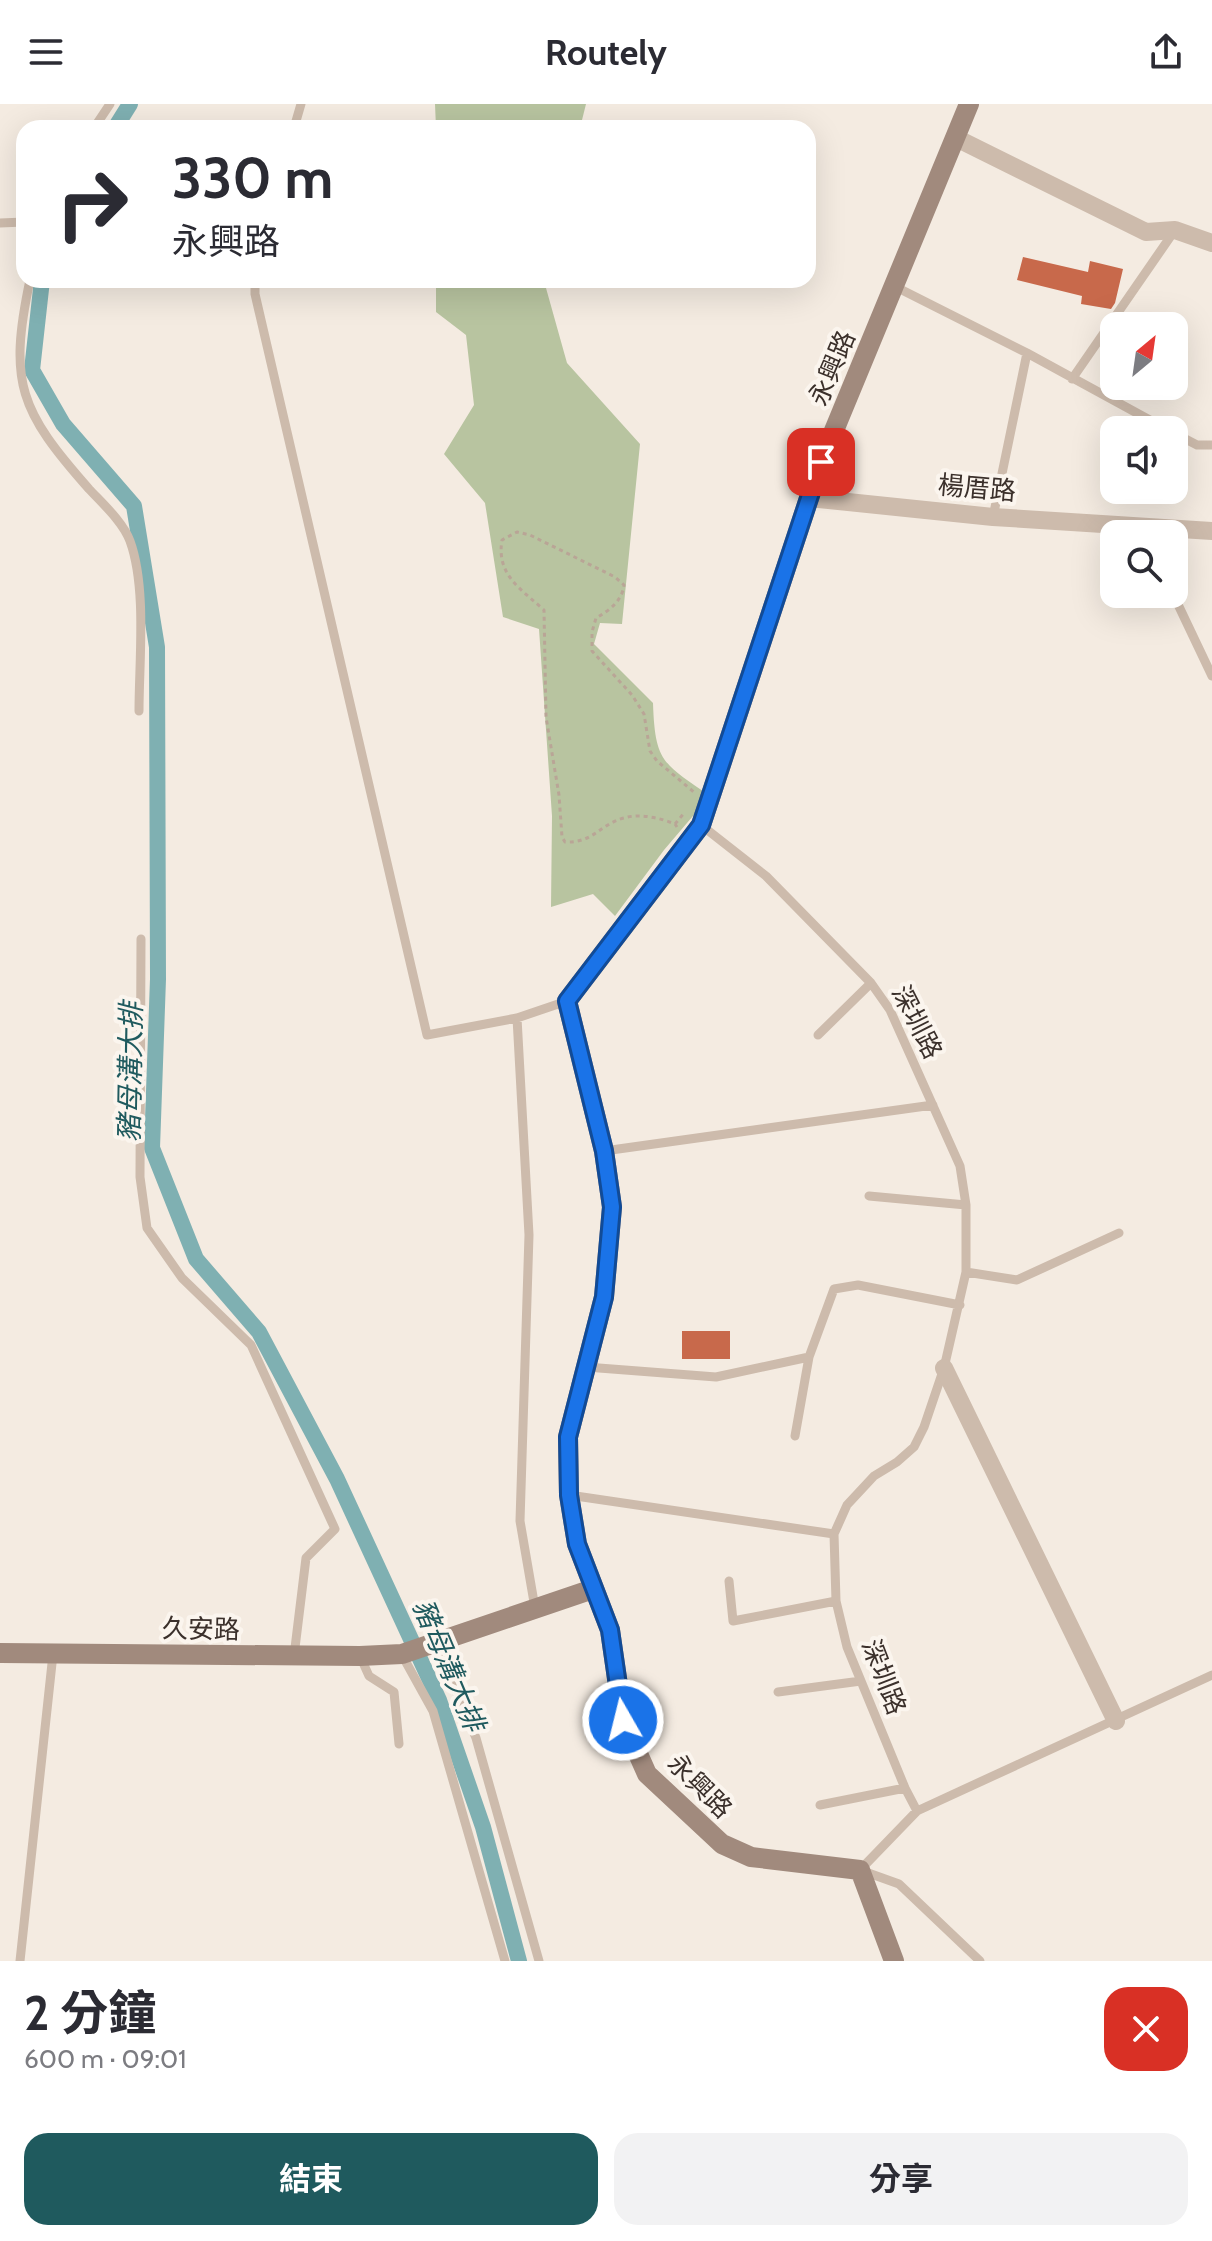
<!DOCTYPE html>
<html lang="zh-TW">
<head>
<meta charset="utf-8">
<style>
	body { margin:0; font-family:Cabin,"Noto Sans TC",sans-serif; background:#f2f2f3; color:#2b2b33; height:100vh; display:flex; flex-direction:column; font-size:30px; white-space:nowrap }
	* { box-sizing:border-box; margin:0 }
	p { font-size:26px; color:#7c7c81 }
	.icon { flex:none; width:44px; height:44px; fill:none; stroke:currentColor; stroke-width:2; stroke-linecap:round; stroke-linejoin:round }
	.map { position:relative; height:1857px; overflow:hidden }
	.drawer { display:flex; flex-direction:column; background:#fff; flex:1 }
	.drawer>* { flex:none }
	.guide { position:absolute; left:16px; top:16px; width:800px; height:168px; border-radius:24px; box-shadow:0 8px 32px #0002; background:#fff; color:#2b2b33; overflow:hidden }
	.needle { width:52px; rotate:29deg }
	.tools { position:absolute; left:1100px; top:208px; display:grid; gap:16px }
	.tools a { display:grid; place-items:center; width:88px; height:88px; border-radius:16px; background:#fff; box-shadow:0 8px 32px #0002; font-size:40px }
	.pin { position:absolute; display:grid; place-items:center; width:68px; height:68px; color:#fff; margin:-34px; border-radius:16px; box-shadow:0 4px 12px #0006 }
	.me { position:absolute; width:88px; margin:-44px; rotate:352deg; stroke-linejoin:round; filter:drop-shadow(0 0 6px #0008) }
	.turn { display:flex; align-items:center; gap:28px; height:168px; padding:0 24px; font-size:36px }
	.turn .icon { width:104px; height:104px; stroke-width:2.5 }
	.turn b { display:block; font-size:56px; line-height:68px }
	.round { display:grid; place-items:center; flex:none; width:84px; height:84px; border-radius:24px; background:#f2f2f3 }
	.overview { display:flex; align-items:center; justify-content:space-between; height:136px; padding:0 24px }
	h1 { font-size:48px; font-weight:700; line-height:60px }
	.button { display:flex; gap:16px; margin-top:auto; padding:16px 24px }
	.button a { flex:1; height:92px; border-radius:24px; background:#1f5a5e; color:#fff; font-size:32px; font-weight:700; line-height:92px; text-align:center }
	.button a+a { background:#f2f2f3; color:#2b2b33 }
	header { display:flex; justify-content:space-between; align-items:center; height:104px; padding:0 24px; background:#fff; font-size:36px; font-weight:700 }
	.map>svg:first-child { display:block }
	.green { fill:#b8c4a0 }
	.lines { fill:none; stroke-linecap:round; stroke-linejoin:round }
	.canal { stroke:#7fb0b2; stroke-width:16 }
	.building { fill:#c8694b }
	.path { stroke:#b9a596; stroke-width:3; stroke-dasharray:4 4; stroke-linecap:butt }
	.lane { stroke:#cdbbac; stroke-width:9 }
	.street { stroke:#cdbbac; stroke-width:18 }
	.secondary { stroke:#a18a7d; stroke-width:20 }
	.route-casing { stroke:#114b97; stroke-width:20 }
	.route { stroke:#1a73e8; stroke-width:14 }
	.labels { text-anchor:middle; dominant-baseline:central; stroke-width:8; stroke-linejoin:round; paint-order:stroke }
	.street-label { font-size:26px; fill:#3b302b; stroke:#fbf5ee }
	.water-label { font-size:28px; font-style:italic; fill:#1f5a5e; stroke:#fbf5ee }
</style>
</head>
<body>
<header><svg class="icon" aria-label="menu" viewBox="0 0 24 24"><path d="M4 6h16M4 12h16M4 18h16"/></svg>Routely<svg class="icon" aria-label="share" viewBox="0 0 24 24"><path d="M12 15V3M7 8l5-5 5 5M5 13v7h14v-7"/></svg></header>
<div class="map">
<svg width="1212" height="1857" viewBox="0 0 1212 1857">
	<rect width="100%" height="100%" fill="#f4ebe1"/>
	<!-- green -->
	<path class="green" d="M435 0H586L580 24H436Z
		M436 176H548L546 184 567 259 640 340 622 520 600 519 594 540 653 599C655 659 663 659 710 692L664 746 615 812 593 790 551 803 552 712 539 525 503 513 485 399 444 350 474 301 466 231 436 208Z"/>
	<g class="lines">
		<!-- canal -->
		<path class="canal" d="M115 24 130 0
			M42 176 32 266 63 320 134 402 157 543 158 875 152 1044 196 1155 259 1228 337 1375 439 1596 483 1723 519 1857"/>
	</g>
	<!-- building -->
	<path class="building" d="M1023 153 1088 168 1090 157 1123 165 1115 199 1111 205 1081 200 1082 192 1017 176Z
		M682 1227H730V1255H682Z"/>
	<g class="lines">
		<!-- path -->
		<path class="path" d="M675 720 685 708
			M677 723 675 720C660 714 640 709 624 714 600 720 594 739 565 738L562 733 559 691 546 613 544 506C521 485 496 471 502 436L517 428 530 431 615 473 624 481C622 497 610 506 596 514L592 528V547L632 591 644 610 650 647 657 657 695 689"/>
		<!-- lane -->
		<path class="lane" d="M94 24 110 0
			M294 24 301 0
			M0 119 24 118
			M30 176C8 279 20 307 89 385 103 400 123 418 130 437 147 484 139 557 139 607
			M255 176V190L427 931 517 914 567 897
			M894 182 1027 249 1168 326
			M1072 275 1175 126
			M1174 329 1197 341H1212
			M993 413 1027 249
			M1173 490 1212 572
			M701 721 766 772 871 879 890 906 960 1062 966 1101V1168L944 1264 924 1323 914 1343 897 1358 874 1372 847 1401 834 1430 836 1497 847 1543 905 1684 917 1707
			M141 835 140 1073 147 1124 182 1174 251 1241 335 1425 306 1454 294 1552
			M517 914 529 1131 520 1417 535 1504
			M818 931 871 879
			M604 1047 933 1001
			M869 1092 966 1101
			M966 1168 1017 1176 1119 1129
			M586 1263 716 1273 809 1253
			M795 1332 809 1253 834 1185 858 1181 960 1201
			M569 1391 834 1430
			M729 1477 733 1517 836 1497
			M435 1538 476 1634 539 1857
			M402 1551 433 1607 505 1857
			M360 1552 369 1572 394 1588 399 1640
			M778 1588 861 1577
			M820 1701 905 1684
			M20 1857 53 1550
			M980 1857 899 1780 860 1766 917 1707 1212 1571"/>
		<!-- street -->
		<path class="street" d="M956 34 1146 128 1175 126 1212 139
			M809 394 993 413 1212 427
			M944 1264 1116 1617"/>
		<!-- secondary -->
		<path class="secondary" d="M0 1549 360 1552 402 1550 593 1485
			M894 1857 860 1766 751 1753 722 1740 647 1670 623 1616 610 1526 577 1440 569 1391 568 1333 604 1193 612 1103 604 1047 567 897 701 721 821 358 969 0"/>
	</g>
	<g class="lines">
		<defs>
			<path id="route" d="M623 1616 610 1526 577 1440 569 1391 568 1333 604 1193 612 1103 604 1047 567 897 701 721 821 358"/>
		</defs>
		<!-- route casing -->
		<use href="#route" class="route-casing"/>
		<!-- route -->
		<use href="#route" class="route"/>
	</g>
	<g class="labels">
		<!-- street labels -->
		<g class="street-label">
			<text transform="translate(832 264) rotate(-67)">永興路</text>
			<text transform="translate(977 384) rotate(5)">楊厝路</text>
			<text transform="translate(917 918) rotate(63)">深圳路</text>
			<text transform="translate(201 1525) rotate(1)">久安路</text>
			<text transform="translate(884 1573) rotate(69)">深圳路</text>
			<text transform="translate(700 1682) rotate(45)">永興路</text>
		</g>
		<!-- water labels -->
		<g class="water-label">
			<text transform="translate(130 968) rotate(-89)">豬母溝大排</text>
			<text transform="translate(449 1561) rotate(67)">豬母溝大排</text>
		</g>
	</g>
</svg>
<div class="tools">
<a><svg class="needle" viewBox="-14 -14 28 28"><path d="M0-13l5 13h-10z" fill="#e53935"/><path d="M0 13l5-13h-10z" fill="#7c7c81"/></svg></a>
<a><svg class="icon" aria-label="sound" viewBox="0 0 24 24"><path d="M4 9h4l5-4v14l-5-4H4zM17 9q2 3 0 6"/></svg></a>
<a><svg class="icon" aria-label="search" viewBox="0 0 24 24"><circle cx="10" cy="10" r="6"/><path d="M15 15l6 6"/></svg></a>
</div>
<div class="pin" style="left:821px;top:358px;background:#d93025"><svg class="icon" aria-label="arrive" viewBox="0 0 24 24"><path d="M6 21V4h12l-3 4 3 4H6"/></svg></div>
<svg class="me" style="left:623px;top:1616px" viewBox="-20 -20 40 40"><circle r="17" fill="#1a73e8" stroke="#fff" stroke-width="3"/><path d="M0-11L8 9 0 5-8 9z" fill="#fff"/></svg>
<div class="guide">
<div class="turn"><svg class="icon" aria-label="right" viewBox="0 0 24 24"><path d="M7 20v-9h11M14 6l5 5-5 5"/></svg><div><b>330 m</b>永興路</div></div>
</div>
</div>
<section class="drawer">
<div class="overview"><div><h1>2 分鐘</h1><p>600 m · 09:01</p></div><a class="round" style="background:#d93025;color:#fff"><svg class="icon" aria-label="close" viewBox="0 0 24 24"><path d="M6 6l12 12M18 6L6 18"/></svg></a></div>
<div class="button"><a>結束</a><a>分享</a></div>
</section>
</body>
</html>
